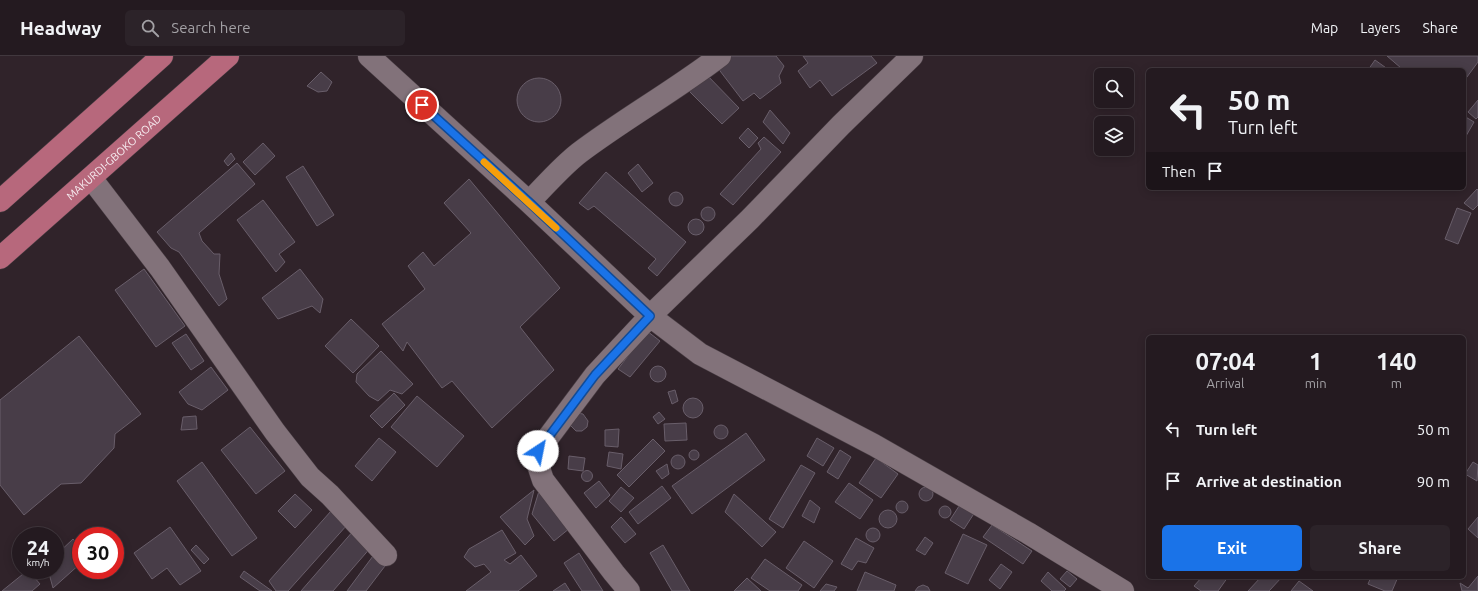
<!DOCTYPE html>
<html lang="en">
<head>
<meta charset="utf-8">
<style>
	body { margin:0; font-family:Ubuntu,sans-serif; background:#2c2329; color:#f1f3f6; height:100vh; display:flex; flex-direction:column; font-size:15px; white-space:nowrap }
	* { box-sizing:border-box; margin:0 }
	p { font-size:13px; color:#a3a1a5 }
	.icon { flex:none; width:22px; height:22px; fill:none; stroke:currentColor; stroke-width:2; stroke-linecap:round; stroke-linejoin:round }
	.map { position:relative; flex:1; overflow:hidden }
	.details { position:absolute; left:1146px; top:279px; width:320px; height:244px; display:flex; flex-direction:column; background:#241a20; border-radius:6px; box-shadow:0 2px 10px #0003,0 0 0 1px #41383e }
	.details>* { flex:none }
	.top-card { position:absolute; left:1146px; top:12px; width:320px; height:122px; border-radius:6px; box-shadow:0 2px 10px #0003,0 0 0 1px #41383e; background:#241a20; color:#f1f3f6; overflow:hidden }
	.tools { position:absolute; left:1094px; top:12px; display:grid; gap:8px }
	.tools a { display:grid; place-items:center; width:40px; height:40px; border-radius:6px; background:#241a20; box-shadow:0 2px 10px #0003,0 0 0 1px #41383e; font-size:20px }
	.speed { position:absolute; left:12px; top:471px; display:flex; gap:8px; font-size:20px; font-weight:700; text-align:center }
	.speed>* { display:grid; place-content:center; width:52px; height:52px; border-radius:50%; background:#241a20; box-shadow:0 2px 10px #0003,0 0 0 1px #41383e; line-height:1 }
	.speed small { font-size:10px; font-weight:400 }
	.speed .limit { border:6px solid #d22; background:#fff; color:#111 }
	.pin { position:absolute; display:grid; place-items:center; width:34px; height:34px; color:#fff; margin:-17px; border:2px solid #fff; border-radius:50%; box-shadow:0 1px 4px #0007 }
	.me { position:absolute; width:44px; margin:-22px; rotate:34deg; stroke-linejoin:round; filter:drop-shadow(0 0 3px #0008) }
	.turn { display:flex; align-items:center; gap:14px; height:84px; padding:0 16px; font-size:18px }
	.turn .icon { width:52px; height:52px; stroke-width:2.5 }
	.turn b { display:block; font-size:28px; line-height:34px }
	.then { display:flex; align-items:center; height:38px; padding:0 16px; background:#0003; gap:8px; font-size:15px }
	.eta { display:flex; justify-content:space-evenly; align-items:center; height:68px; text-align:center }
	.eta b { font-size:24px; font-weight:700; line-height:28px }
	.action { display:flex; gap:8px; margin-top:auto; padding:8px 16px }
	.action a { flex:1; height:46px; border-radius:6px; background:#1a73e8; color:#fff; font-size:16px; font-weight:700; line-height:46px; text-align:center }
	.action a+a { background:#2c2329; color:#f1f3f6 }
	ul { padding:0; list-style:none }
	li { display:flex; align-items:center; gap:12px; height:52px; padding:0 16px }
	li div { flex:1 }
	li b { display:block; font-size:15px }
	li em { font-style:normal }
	header { display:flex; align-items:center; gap:24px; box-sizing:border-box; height:56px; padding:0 20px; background:#241a20; border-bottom:1px solid #41383e }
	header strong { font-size:19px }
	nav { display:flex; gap:22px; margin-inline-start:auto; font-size:14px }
	.search { width:280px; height:36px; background:#2c2329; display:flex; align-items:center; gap:10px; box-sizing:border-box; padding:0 14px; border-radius:6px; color:#a3a1a5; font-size:15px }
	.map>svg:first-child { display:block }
	.building { fill:#483d48; stroke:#695e6a }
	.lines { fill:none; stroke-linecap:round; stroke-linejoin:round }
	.minor-casing { stroke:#493e44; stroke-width:23 }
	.primary-casing { stroke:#493e44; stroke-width:23 }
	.minor { stroke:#82727a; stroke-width:22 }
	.primary { stroke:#b7687c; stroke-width:22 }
	.route-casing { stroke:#114b97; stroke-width:10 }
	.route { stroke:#1a73e8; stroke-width:7 }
	.slow { stroke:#f59e0b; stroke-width:7 }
	.labels { text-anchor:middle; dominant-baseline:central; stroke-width:3; stroke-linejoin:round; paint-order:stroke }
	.street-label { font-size:11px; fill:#f8eff3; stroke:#261920 }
</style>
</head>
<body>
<header>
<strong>Headway</strong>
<div class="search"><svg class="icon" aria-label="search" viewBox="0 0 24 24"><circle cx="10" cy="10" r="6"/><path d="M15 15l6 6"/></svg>Search here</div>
<nav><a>Map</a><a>Layers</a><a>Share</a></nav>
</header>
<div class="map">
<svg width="1478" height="535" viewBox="0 0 1478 535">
	<rect width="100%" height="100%" fill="#30232a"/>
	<!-- building -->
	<path class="building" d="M732 0H776L784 10 779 20 781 27 760 43 754 37 743 45 717 11Z
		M803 0H871L877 7 832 40 820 24 810 32 798 15 808 7Z
		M1387 0H1478V6L1464 25V14H1408L1401 12Z
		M1375 4 1389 14H1368Z
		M703 15 739 52 722 68 686 32Z
		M321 16 332 26 327 35 318 36 307 30Z
		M517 44a22 22 0 1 1 44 0a22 22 0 1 1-44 0Z
		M1478 44V61L1476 63 1468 56Z
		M770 54 790 77 783 88 763 66Z
		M1464 60 1474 66 1466 80 1464 79Z
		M748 72 758 82 749 92 739 82Z
		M764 81 781 96 733 149 720 138 761 93 758 87Z
		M263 87 275 100 255 119 243 106Z
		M231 97 235 103 228 110 224 105Z
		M237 107 255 128 199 177 202 185 214 198H220L219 218 227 243 219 250 179 196 171 192 157 176Z
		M638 108 653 127 642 136 628 117Z
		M303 110 334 159 317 170 286 121Z
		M606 116 686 186 657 220 648 212 656 203 594 150 588 154 579 147Z
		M469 123 560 232 520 271 554 314 492 372 452 325 442 332 407 286 403 295 382 268 425 233 408 210 423 196 434 210 471 177 444 147Z
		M1477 133 1478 134V149L1473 154 1464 147Z
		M669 143a7 7 0 1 1 14 0a7 7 0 1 1-14 0Z
		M263 144 295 186 279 198 285 206 276 216 237 164Z
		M701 158a7 7 0 1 1 14 0a7 7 0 1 1-14 0Z
		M1457 152 1471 157 1458 188 1445 183Z
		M688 171a8 8 0 1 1 16 0a8 8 0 1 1-16 0Z
		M144 213 185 270 156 291 115 234Z
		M300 213 323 243 320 257 312 250 278 263 262 242Z
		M351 263 379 290 353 317 325 290Z
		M647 275 660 285 630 321 618 313Z
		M186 278 204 305 191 314 172 287Z
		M79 280 141 358 115 378 114 392 81 427 61 428 24 459 0 429V344Z
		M381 295 413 328 402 338 390 334 378 345 369 340 356 326 357 318Z
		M650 318a8 8 0 1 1 16 0a8 8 0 1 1-16 0Z
		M211 311 228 334 202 354 188 348 179 336Z
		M675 334 678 345 672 348 668 336Z
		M394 337 405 349 382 372 370 360Z
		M417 340 464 380 437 411 391 371Z
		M683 352a10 10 0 1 1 20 0a10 10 0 1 1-20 0Z
		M659 356 665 363 658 368 653 361Z
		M577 357 583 358 588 365 587 371 582 375H576L570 369Z
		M196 360 197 373 181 374 183 361Z
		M686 367 687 384 665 385 664 368Z
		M714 376a7 7 0 1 1 14 0a7 7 0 1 1-14 0Z
		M250 371 285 415 256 438 221 394Z
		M619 373 618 391 605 390V374Z
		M746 377 765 404 692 458 672 430Z
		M379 382 396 396 372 425 355 410Z
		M817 382 834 392 823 410 807 400Z
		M653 383 665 395 629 431 617 419Z
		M689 399a5 5 0 1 1 10 0a5 5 0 1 1-10 0Z
		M840 394 851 401 838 423 827 416Z
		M609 396 623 398 621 413 607 410Z
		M671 406a7 7 0 1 1 14 0a7 7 0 1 1-14 0Z
		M569 400 585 402 583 415 568 413Z
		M876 402 898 418 881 442 859 427Z
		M202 406 257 482 232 500 177 425Z
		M1473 406 1478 409 1477 425 1465 418Z
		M667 408 669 418 662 423 656 415Z
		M801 409 815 417 783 472 769 463Z
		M581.5 420a5.5 5.5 0 1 1 11 0a5.5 5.5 0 1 1-11 0Z
		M599 425 610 439 596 452 584 437Z
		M849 427 873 444 860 463 835 446Z
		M662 430 671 442 638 468 629 456Z
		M919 438a7 7 0 1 1 14 0a7 7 0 1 1-14 0Z
		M621 431 634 442 621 456 609 445Z
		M534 434 527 463 534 480 525 489 500 461Z
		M539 435 570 472 554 485 532 458Z
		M295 438 312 454 295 472 278 455Z
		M734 438 776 476 762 491 725 456Z
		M810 444 820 452 814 467 802 460Z
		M896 451a6 6 0 1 1 12 0a6 6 0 1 1-12 0Z
		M961 447 975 456 964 473 950 464Z
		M939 456a6 6 0 1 1 12 0a6 6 0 1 1-12 0Z
		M879 463a9 9 0 1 1 18 0a9 9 0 1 1-18 0Z
		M331 455 347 469 288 535H276L269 525Z
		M621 461 636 478 625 487 611 471Z
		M1478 461V482L1468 473Z
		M992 469 1032 495 1023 508 983 481Z
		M170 471 201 515 180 529 167 512 152 523 134 497Z
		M866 479a7 7 0 1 1 14 0a7 7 0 1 1-14 0Z
		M354 474 372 490 333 535H301Z
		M502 474 516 497 504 504 510 508 521 499 537 520 518 535H466L491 516 484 508 475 511 464 501 469 493Z
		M963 478 987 489 968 528 945 517Z
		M925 481 933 487 925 499 916 494Z
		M856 482 874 492 866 507 858 505 852 514 841 508Z
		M73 483 81 492V507L53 532 48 514H55V500Z
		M804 485 833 505 814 532 786 512Z
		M196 489 209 503 204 508 191 494Z
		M663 489 690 535H672L650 497Z
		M579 497 603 535H582L564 507Z
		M373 500 385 510 366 535H347Z
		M765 503 802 529 798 535H770L751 522Z
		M1001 508 1012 516 1000 533 989 524Z
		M28 514 40 528 32 535H2Z
		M244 515 272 535H260L240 521Z
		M1067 515 1077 523 1070 531 1060 523Z
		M865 516 896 529 894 535H857Z
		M1048 516 1066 533 1064 535H1052L1041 525Z
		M1478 520V535H1462L1460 527 1468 532Z
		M1202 521H1228L1218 535H1201L1194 530Z
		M1261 521H1282L1269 535H1248Z
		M1371 521H1398L1392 535H1385L1368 528Z
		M747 522 761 535H734Z
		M1299 525 1313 535H1291Z
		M565 527 570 535H553Z
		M826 528 837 531 834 535H820Z
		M923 529 928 531 930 535H915L918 531Z"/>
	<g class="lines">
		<defs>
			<path id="minor" d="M369 0 529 146 650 260 700 298 874 389 1028 477 1123 535
				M91 122 160 212 275 376 310 421 330 439 386 499
				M529 146C545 130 561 111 579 97 624 63 674 35 720 0
				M629 535 614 517 543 424 538 409V395L595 319 650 260 750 163 841 69 912 0"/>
			<g id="primary">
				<path d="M0 145 162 0"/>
				<path id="s1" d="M0 202 228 0"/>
			</g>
		</defs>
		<!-- minor casing -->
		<use href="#minor" class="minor-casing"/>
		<!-- primary casing -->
		<use href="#primary" class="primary-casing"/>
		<!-- minor -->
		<use href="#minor" class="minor"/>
		<!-- primary -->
		<use href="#primary" class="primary"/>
	</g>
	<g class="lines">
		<defs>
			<path id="route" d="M422 49 529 146 650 260 595 319 538 395"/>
		</defs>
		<!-- route casing -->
		<use href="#route" class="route-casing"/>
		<!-- route -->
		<use href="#route" class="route"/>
		<!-- slow -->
		<path class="slow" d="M484 106 556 172"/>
	</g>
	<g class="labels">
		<!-- street labels -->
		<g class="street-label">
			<text stroke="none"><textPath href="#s1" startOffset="152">MAKURDI-GBOKO ROAD</textPath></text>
		</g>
	</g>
</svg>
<div class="tools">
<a><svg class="icon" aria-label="search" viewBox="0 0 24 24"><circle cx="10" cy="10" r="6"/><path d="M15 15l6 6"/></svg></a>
<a><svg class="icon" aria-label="layers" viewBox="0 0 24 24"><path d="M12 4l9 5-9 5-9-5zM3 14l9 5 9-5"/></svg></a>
</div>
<div class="speed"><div>24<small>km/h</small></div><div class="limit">30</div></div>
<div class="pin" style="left:422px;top:49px;background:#d93025"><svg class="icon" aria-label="arrive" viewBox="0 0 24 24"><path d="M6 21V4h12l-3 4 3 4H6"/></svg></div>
<svg class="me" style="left:538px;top:395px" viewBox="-20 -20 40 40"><circle r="19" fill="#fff"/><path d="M0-13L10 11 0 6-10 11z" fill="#1a73e8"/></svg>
<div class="top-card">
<div class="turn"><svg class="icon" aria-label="left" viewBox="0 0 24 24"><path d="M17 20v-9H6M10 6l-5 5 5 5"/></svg><div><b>50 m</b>Turn left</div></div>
<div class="then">Then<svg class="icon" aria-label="arrive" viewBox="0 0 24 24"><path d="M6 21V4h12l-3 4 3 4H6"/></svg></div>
</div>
<section class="details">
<div class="eta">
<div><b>07:04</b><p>Arrival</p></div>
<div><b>1</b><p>min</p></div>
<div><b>140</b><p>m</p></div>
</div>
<ul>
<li><svg class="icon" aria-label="left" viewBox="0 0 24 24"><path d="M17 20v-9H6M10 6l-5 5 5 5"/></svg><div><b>Turn left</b></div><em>50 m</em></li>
<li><svg class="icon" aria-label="arrive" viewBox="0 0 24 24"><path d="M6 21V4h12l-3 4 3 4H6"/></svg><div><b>Arrive at destination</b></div><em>90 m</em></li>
</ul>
<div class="action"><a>Exit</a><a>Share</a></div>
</section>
</div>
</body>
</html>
